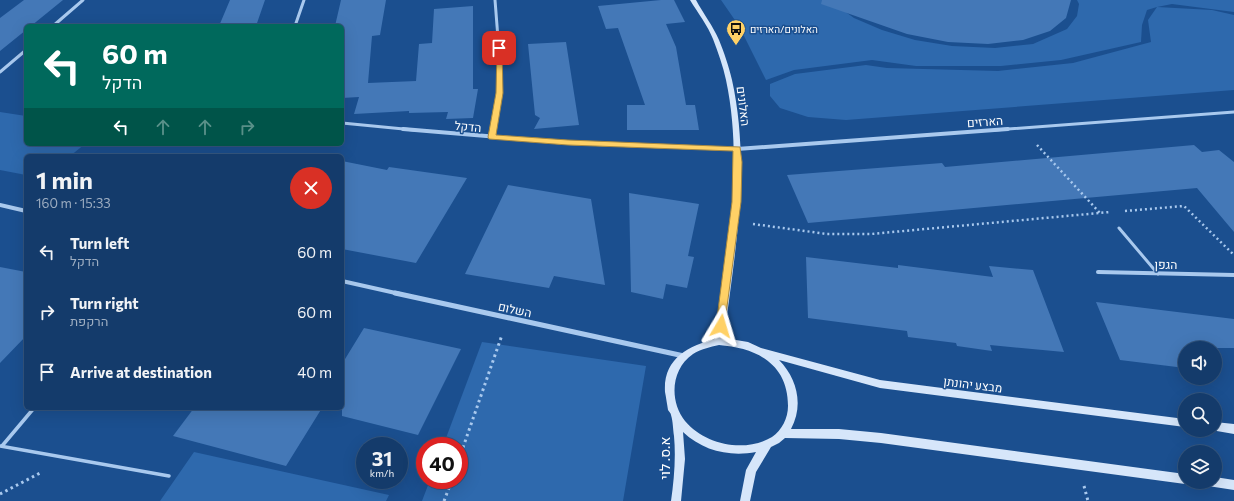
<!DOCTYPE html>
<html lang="en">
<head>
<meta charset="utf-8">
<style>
	body { margin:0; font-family:Commissioner,Heebo,sans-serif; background:#214673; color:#f1f3f6; height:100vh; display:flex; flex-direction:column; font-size:15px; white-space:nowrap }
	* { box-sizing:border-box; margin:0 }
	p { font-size:13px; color:#9dadc1 }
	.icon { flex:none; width:22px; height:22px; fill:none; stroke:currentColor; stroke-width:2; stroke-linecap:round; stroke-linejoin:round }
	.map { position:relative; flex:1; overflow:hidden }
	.panel { position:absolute; left:24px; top:154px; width:320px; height:256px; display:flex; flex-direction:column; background:#143b6b; border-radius:6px; box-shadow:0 4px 16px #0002,0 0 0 1px #33557e }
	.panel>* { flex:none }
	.top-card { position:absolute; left:24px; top:24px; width:320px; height:122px; border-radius:6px; box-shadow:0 4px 16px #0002,0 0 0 1px #33557e; background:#00695c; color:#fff; overflow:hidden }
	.tools { position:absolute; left:1178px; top:341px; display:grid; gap:8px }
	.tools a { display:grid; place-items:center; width:44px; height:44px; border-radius:50%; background:#143b6b; box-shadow:0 4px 16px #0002,0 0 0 1px #33557e; font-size:20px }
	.speed { position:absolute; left:356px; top:437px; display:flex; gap:8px; font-size:20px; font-weight:700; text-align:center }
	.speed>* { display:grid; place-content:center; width:52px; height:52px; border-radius:50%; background:#143b6b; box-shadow:0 4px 16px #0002,0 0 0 1px #33557e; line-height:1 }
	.speed small { font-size:10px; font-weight:400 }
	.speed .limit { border:6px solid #d22; background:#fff; color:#111 }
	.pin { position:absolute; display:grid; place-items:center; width:34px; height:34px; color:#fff; margin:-17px; border-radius:8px; box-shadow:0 2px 6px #0006 }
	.me { position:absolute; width:44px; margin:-22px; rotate:7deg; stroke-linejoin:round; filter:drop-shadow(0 0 3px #0008) }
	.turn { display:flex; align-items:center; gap:14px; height:84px; padding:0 12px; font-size:18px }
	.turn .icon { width:52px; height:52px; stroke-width:2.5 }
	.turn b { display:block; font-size:28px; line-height:34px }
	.lanes { display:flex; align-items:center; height:38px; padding:0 12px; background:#0003; justify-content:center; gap:20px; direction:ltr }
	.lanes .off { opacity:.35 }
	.round { display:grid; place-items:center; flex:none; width:42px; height:42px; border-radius:21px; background:#214673 }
	.headline { display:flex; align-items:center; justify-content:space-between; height:68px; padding:0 12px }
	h1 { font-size:24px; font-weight:700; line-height:30px }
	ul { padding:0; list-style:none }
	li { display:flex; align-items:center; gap:12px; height:60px; padding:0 12px }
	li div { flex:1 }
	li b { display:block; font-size:15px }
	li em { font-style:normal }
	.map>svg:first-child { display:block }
	.green { fill:#2e69ad }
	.building { fill:#4478b7 }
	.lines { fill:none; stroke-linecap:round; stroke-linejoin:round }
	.path-far1 { stroke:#a9c9ee; stroke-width:2.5; stroke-dasharray:2 3; stroke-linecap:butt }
	.path { stroke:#a9c9ee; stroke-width:3; stroke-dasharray:2.5 3.5; stroke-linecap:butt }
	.lane-far1 { stroke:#a9c9ee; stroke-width:3 }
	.lane { stroke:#a9c9ee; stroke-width:3.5 }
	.street-far2 { stroke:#a9c9ee; stroke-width:3 }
	.street-far1 { stroke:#a9c9ee; stroke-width:4 }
	.street { stroke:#a9c9ee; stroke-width:5 }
	.secondary { fill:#d6e6fa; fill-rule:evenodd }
	.route { fill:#ffd166; stroke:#a68842 }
	.labels { text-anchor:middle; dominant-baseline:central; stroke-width:3; stroke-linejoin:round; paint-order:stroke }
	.far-poi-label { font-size:10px; fill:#fff; stroke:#1b4f8f; text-anchor:start }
	.street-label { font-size:12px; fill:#fff; stroke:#1b4f8f }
	.near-street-label { font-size:14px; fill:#fff; stroke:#1b4f8f }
</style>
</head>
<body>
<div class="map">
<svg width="1234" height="501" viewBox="0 0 1234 501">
	<rect width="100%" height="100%" fill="#1b4f8f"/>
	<!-- green -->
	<path class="green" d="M721 0H829L854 18 882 30 915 40 952 46 995 48 1033 44 1067 29 1077 16 1079 4 1077 0H1234V12L1172 4 1157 7 1212 10 1234 15V90L846 120 808 117 780 108 770 96V84L795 74 866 65 887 68 998 71 1073 63 1151 42 1148 20 1157 7 1147 10 1142 25 1141 42 1061 60 1001 66H916L872 60 794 70 766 80 739 26Z
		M0 112 26 116V144H85L70 156H26V175L0 170Z
		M482 342 646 366 623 501H422L430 480H459V446H443Z
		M194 452 389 495 386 501H160Z"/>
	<!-- building -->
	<path class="building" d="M24 0H63L31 26H26V30L0 51V18Z
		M230 0H265L256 26H219Z
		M341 0H386L380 35 372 36 368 83 416 81 419 44 432 43 434 9 473 6V89H478L473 118 446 119 448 112 409 113V111L354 114 359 97 342 98V26H335Z
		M661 0H674L685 22 666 24 676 47 686 105H695L699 130H627V105H645L618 28 606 29 598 6Z
		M822 0H1071L1066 18 1050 31 1023 40 988 44 948 42 907 34 821 4Z
		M566 42 579 125 534 129 540 118 535 115 528 44Z
		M1194 145 1202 152 1219 150 1234 162V232L1197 188 808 223 787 175 942 163 945 167Z
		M342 161 387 170 389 167 467 178 416 263 342 249Z
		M508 185 591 199 605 285 554 276 549 288 465 274Z
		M629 193 699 204 688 256 694 257 687 288 666 284 663 299 631 292Z
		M806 257 898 268V265L993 277 989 266 1033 270 1064 352 990 345 992 351 957 346 956 343 908 337 907 331 808 318Z
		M0 267 26 272V336L0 363Z
		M1096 302 1234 319V348H1185V368L1120 360Z
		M364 328 461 349 418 435 342 416V364Z
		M194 408H322L286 466 173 436Z"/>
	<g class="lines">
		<!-- path-far1 -->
		<path class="path-far1" d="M1037 145 1100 213
			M1125 211 1184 206 1234 255
			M753 224 827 234H871L1110 212"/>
		<!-- path -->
		<path class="path" d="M459 459 502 335
			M1084 486 1088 501
			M0 494 42 472
			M444 501 452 480"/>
		<!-- lane-far1 -->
		<path class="lane-far1" d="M1119 228 1158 274"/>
		<!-- lane -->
		<path class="lane" d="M0 446 169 476
			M2 446 34 408"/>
		<!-- street-far2 -->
		<path class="street-far2" d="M53 26 83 0
			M295 26 304 0
			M0 72 26 50
			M342 123 414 130
			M493 130 499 93 500 64 495 0
			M995 130 1234 112"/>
		<!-- street-far1 -->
		<path class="street-far1" d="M403 129 568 143 737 149 1008 129
			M492 137 493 129
			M0 205 26 211
			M1098 272 1234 275
			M342 281 400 294"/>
		<!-- street -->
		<path class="street" d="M395 293 684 356"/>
		<!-- secondary -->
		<path class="secondary" d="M690 0H696C703 13 713 26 719 40 724 52 729 67 732 80 751 166 735 252 724 338L748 342 761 348 880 380 1185 419V427L880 388 779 360C797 378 804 405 791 429H839L881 433 1185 474V482L1189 483 1185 484 881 443 839 439 785 438 779 443 771 447 756 472 750 501H740L746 470 756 452C730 457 703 451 683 432L685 459 681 501H671C674 480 676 458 674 436 673 430 673 421 671 415 671 413 669 412 668 410 667 404 666 397 665 392 663 359 688 346 715 339 727 253 744 165 726 80 723 66 718 52 713 39 708 26 698 13 690 0ZM719 345C756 348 788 363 788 406 788 418 782 430 772 437 745 453 705 445 685 421 669 401 671 369 693 354 701 349 710 347 719 345Z
			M1215 422 1234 424V434L1211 430H1215Z
			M1215 477 1234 480V490L1208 486 1207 482H1215Z"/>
	</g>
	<!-- route -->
	<path class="route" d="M497 46 502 48 503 93 496 135 568 140 740 147 742 162 741 202 724 329H717L716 326 732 202 733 151 568 145 489 139 488 137 496 93Z"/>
	<!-- icons -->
	<defs>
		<symbol id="bus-pin" viewBox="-11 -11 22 30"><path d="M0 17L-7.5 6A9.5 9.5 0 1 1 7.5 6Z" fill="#ffd166" stroke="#1b4f8f"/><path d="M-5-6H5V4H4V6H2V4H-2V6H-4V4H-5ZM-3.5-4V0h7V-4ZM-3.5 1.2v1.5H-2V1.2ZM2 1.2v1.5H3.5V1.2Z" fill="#111"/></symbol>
	</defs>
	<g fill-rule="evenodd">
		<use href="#bus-pin" x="725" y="18" width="22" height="30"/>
	</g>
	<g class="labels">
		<!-- far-poi labels -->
		<g class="far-poi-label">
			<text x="750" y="29">האלונים/הארזים</text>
		</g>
		<!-- street labels -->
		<g class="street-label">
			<text transform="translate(744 106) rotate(83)">האלונים</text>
			<text transform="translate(985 121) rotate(-4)">הארזים</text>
			<text transform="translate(468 126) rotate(5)">הדקל</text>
			<text transform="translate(1166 264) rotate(1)">הגפן</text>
			<text transform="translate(515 309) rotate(12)">השלום</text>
			<text transform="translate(973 384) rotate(7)">מבצע יהונתן</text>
		</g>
		<!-- near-street labels -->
		<g class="near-street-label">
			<text transform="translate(664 458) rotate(-90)">א.ס. לוי</text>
		</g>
	</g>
</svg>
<div class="tools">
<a><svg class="icon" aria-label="sound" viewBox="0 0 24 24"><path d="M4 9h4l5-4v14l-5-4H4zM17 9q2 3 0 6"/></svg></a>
<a><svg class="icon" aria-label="search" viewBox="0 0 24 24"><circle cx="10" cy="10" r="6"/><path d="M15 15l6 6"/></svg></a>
<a><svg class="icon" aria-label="layers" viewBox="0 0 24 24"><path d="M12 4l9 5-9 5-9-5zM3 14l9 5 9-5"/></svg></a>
</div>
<div class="speed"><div>31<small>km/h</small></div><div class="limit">40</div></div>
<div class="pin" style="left:499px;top:48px;background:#d93025"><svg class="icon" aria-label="arrive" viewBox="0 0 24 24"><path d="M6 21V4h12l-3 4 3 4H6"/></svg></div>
<svg class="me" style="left:721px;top:326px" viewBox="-20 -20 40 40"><path d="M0-17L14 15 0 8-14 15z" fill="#ffd166" stroke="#fff" stroke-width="4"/></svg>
<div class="top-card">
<div class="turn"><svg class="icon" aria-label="left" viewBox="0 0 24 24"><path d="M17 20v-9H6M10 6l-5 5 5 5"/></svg><div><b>60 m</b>הדקל</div></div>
<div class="lanes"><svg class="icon" aria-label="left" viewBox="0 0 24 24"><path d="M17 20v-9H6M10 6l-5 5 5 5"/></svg><svg class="icon off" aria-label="ahead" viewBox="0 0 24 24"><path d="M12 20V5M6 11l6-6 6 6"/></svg><svg class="icon off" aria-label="ahead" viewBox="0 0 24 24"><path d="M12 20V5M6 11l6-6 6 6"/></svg><svg class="icon off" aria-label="right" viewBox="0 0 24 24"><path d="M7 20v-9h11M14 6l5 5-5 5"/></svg></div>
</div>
<section class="panel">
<div class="headline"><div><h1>1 min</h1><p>160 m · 15:33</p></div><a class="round" style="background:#d93025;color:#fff"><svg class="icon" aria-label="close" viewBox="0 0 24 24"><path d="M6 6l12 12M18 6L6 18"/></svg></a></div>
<ul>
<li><svg class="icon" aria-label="left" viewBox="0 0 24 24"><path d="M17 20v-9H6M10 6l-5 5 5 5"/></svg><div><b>Turn left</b><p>הדקל</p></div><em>60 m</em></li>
<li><svg class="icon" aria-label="right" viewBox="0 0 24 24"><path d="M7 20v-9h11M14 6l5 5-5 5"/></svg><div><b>Turn right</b><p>הרקפת</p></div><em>60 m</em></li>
<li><svg class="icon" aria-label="arrive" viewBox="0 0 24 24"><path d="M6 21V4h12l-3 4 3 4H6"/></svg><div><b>Arrive at destination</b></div><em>40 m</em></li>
</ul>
</section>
</div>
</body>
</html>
